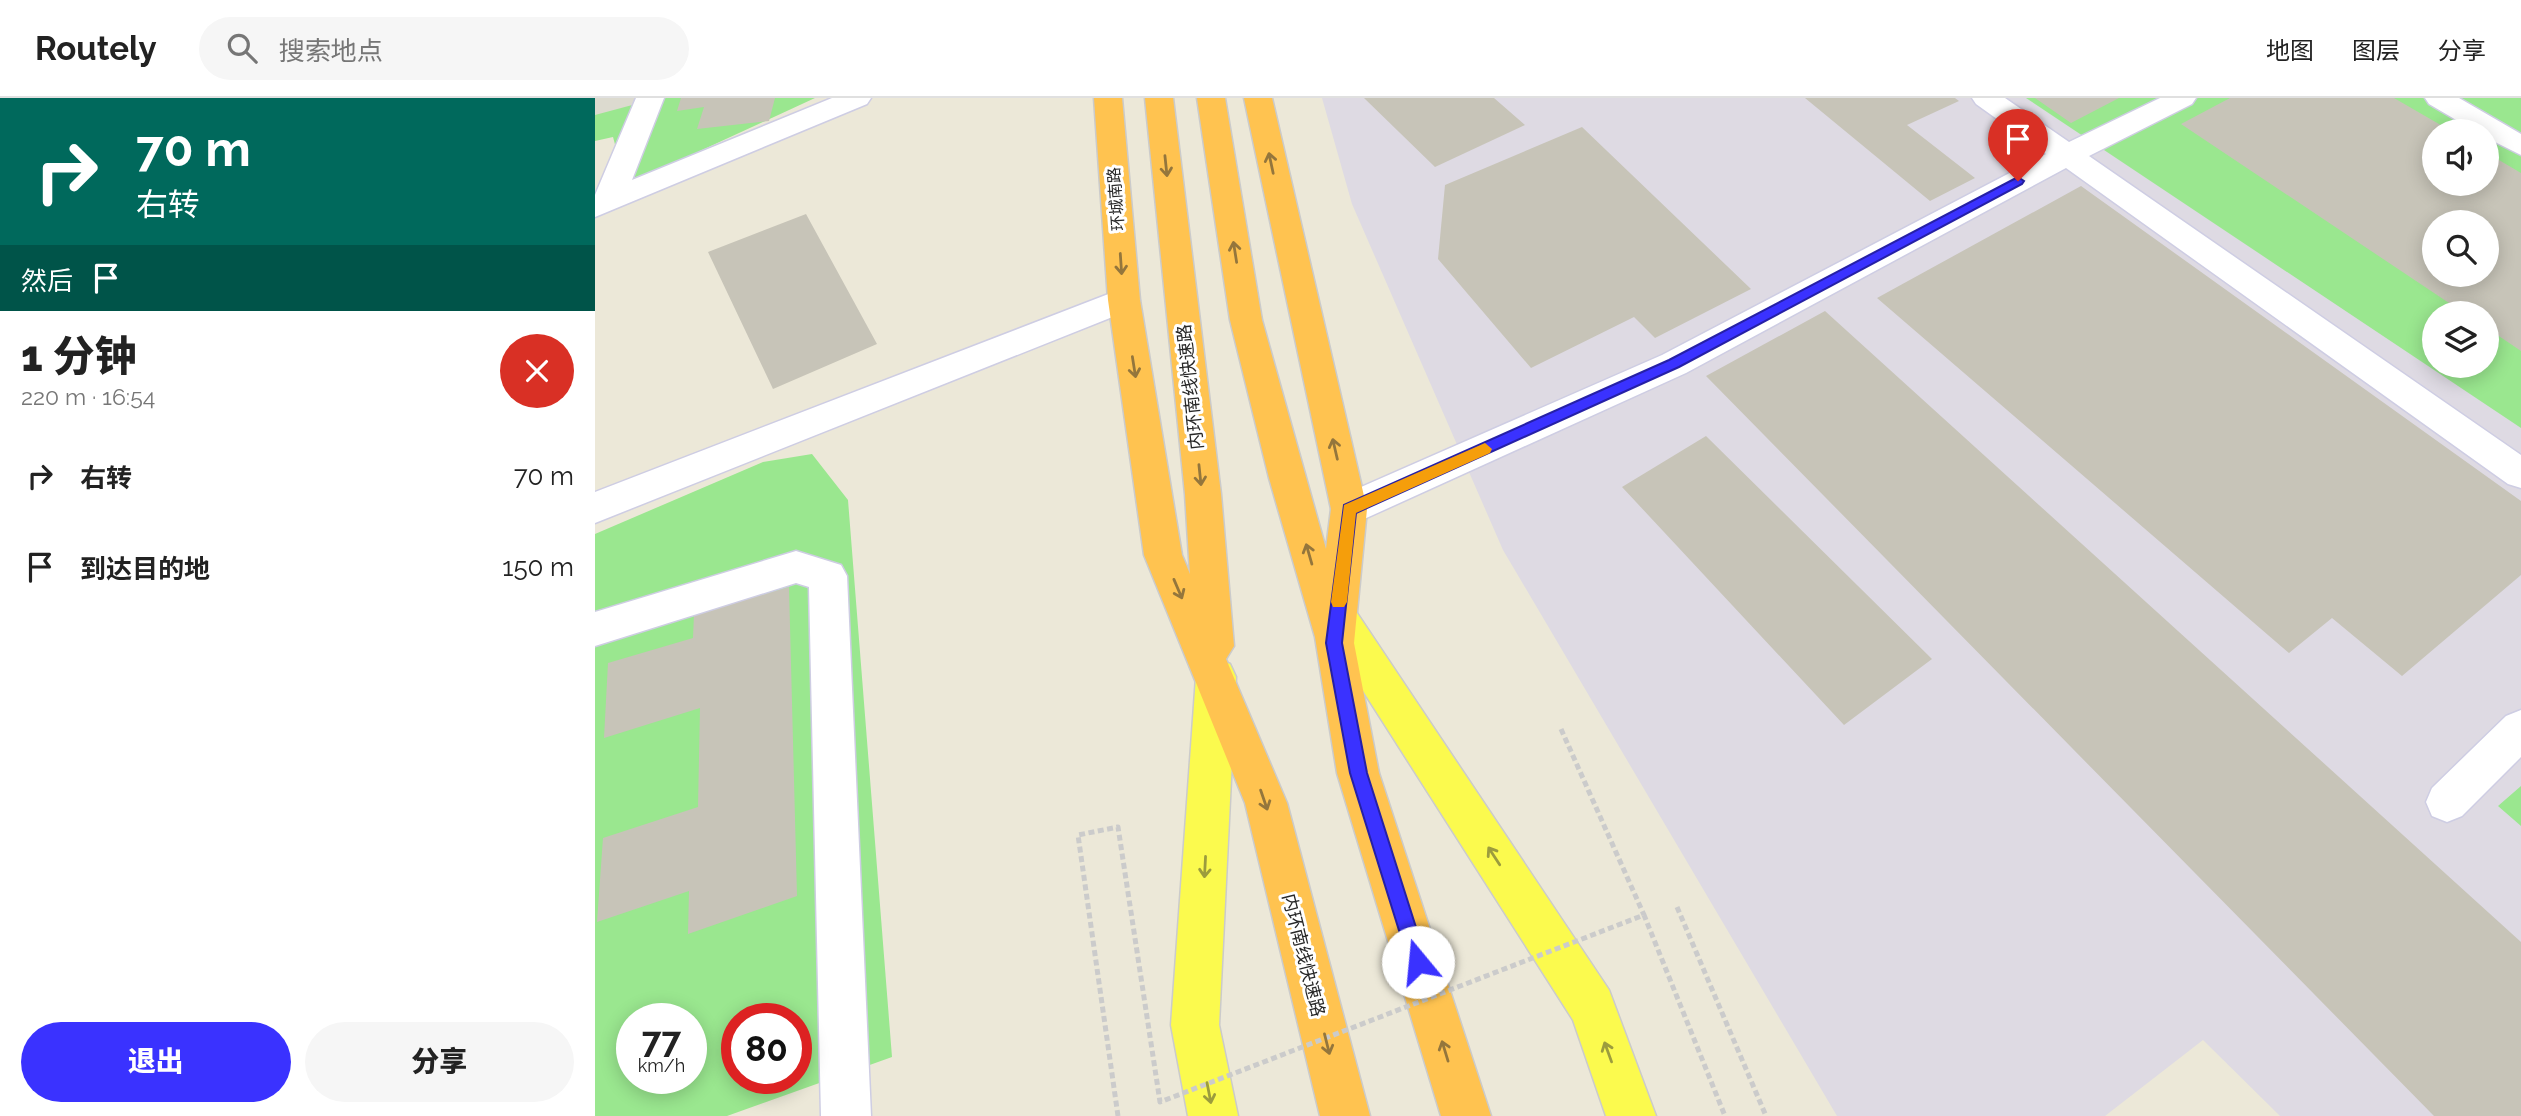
<!DOCTYPE html>
<html lang="zh">
<head>
<meta charset="utf-8">
<style>
	body { margin:0; font-family:Raleway,"Noto Sans SC",sans-serif; background:#f6f6f6; color:#222; height:100vh; display:flex; flex-direction:column; font-size:26px; white-space:nowrap }
	* { box-sizing:border-box; margin:0 }
	p { font-size:23px; color:#767676 }
	.icon { flex:none; width:38px; height:38px; fill:none; stroke:currentColor; stroke-width:2; stroke-linecap:round; stroke-linejoin:round }
	.map { position:relative; flex:1; overflow:hidden }
	.side { display:flex; flex-direction:column; background:#fff; width:595px }
	.side>* { flex:none }
	.top-card { background:#00695c; color:#fff; overflow:hidden }
	.controls { position:absolute; left:1827px; top:21px; display:grid; gap:14px }
	.controls a { display:grid; place-items:center; width:77px; height:77px; border-radius:50%; background:#fff; box-shadow:0 4px 18px #0003; font-size:35px }
	.speed { position:absolute; left:21px; top:905px; display:flex; gap:14px; font-size:35px; font-weight:700; text-align:center }
	.speed>* { display:grid; place-content:center; width:91px; height:91px; border-radius:50%; background:#fff; box-shadow:0 4px 18px #0003; line-height:1 }
	.speed small { font-size:18px; font-weight:400 }
	.speed .limit { border:10px solid #d22; background:#fff; color:#111 }
	.pin { position:absolute; display:grid; place-items:center; width:60px; height:60px; color:#fff; margin:-72px -30px; border-radius:50% 50% 50% 0; rotate:-45deg; box-shadow:0 0 7px #0007 }
	.pin .icon { rotate:45deg }
	.me { position:absolute; width:77px; margin:-38px; rotate:343deg; stroke-linejoin:round; filter:drop-shadow(0 0 5px #0008) }
	.turn { display:flex; align-items:center; gap:24px; height:147px; padding:0 21px; font-size:32px }
	.turn .icon { width:91px; height:91px; stroke-width:2.5 }
	.turn b { display:block; font-size:49px; line-height:60px }
	.then { display:flex; align-items:center; height:66px; padding:0 21px; background:#0003; gap:14px; font-size:26px }
	.round { display:grid; place-items:center; flex:none; width:74px; height:74px; border-radius:37px; background:#f6f6f6 }
	.head { display:flex; align-items:center; justify-content:space-between; height:119px; padding:0 21px }
	h1 { font-size:42px; font-weight:800; line-height:52px }
	.action { display:flex; gap:14px; margin-top:auto; padding:14px 21px }
	.action a { flex:1; height:80px; border-radius:42px; background:#3a32ff; color:#fff; font-size:28px; font-weight:800; line-height:80px; text-align:center }
	.action a+a { background:#f6f6f6; color:#222 }
	ul { padding:0; list-style:none }
	li { display:flex; align-items:center; gap:21px; height:91px; padding:0 21px }
	li div { flex:1 }
	li b { display:block; font-size:26px }
	li em { font-style:normal }
	header { display:flex; align-items:center; gap:42px; box-sizing:border-box; height:98px; padding:0 35px; background:#fff; border-bottom:2px solid #e0e0e0 }
	header strong { font-size:33px }
	nav { display:flex; gap:38px; margin-inline-start:auto; font-size:24px }
	.search { width:490px; height:63px; background:#f6f6f6; display:flex; align-items:center; gap:18px; box-sizing:border-box; padding:0 24px; border-radius:38px; color:#767676; font-size:26px }
	main { display:flex; flex:1; min-height:0 }
	.map>svg:first-child { display:block }
	.industrial { fill:#dedae3; fill-rule:evenodd }
	.green { fill:#9ae78f; fill-rule:evenodd }
	.plaza { fill:#dcdacf }
	.building { fill:#c7c4b8; fill-rule:evenodd }
	.lines { fill:none; stroke-linecap:round; stroke-linejoin:round }
	.minor-casing { stroke:#cecde3; stroke-width:3 }
	.major-casing { stroke:#cbcbcb; stroke-width:3 }
	.highway-casing { stroke:#cbcbcb; stroke-width:3 }
	.path { stroke:#cbcbcb; stroke-width:5; stroke-dasharray:6 3.5; stroke-linecap:butt }
	.minor { fill:#fff; fill-rule:evenodd }
	.major { fill:#fbfa4e; fill-rule:evenodd }
	.highway { fill:#ffc350; fill-rule:evenodd }
	.path-bridge { stroke:#cbcbcb; stroke-width:5; stroke-dasharray:6 3.5; stroke-linecap:butt }
	.oneway { stroke:#94763c }
	.oneway2 { stroke:#9c9c3d }
	.route { fill:#3a32ff; stroke:#2620a6; stroke-width:2 }
	.slow { fill:#f59e0b }
	.labels { text-anchor:middle; dominant-baseline:central; stroke-width:6; stroke-linejoin:round; paint-order:stroke }
	.far-street-label { font-size:16px; fill:#282828; stroke:#fff }
	.street-label { font-size:18px; fill:#282828; stroke:#fff }
</style>
</head>
<body>
<header>
<strong>Routely</strong>
<div class="search"><svg class="icon" aria-label="search" viewBox="0 0 24 24"><circle cx="10" cy="10" r="6"/><path d="M15 15l6 6"/></svg>搜索地点</div>
<nav><a>地图</a><a>图层</a><a>分享</a></nav>
</header>
<main>
<section class="side">
<div class="top-card">
<div class="turn"><svg class="icon" aria-label="right" viewBox="0 0 24 24"><path d="M7 20v-9h11M14 6l5 5-5 5"/></svg><div><b>70 m</b>右转</div></div>
<div class="then">然后<svg class="icon" aria-label="arrive" viewBox="0 0 24 24"><path d="M6 21V4h12l-3 4 3 4H6"/></svg></div>
</div>
<div class="head"><div><h1>1 分钟</h1><p>220 m · 16:54</p></div><a class="round" style="background:#d93025;color:#fff"><svg class="icon" aria-label="close" viewBox="0 0 24 24"><path d="M6 6l12 12M18 6L6 18"/></svg></a></div>
<ul>
<li><svg class="icon" aria-label="right" viewBox="0 0 24 24"><path d="M7 20v-9h11M14 6l5 5-5 5"/></svg><div><b>右转</b></div><em>70 m</em></li>
<li><svg class="icon" aria-label="arrive" viewBox="0 0 24 24"><path d="M6 21V4h12l-3 4 3 4H6"/></svg><div><b>到达目的地</b></div><em>150 m</em></li>
</ul>
<div class="action"><a>退出</a><a>分享</a></div>
</section>
<div class="map">
<svg width="1926" height="1018" viewBox="0 0 1926 1018">
	<rect width="100%" height="100%" fill="#ece8d8"/>
	<!-- industrial -->
	<path class="industrial" d="M727 0H1926V1018H1685L1608 942 1510 1018H1242L908 452 757 106ZM1839 33H1892V86H1839ZM1839 124H1892V177H1839ZM1839 215H1892V268H1839Z"/>
	<!-- green -->
	<path class="green" d="M0 0H220L31 87 18 39 0 43Z
		M1431 0H1926V330ZM1839 33H1892V86H1839ZM1839 124H1892V177H1839ZM1839 215H1892V268H1839Z
		M217 356 253 402 297 959 132 1018H0V436L168 364ZM37 920H96V980H37ZM142 920H201V980H142Z
		M1926 688V728L1903 708Z"/>
	<!-- plaza -->
	<path class="plaza" d="M0 0H43L41 6 0 17Z"/>
	<!-- building -->
	<path class="building" d="M86 0H180L174 23 102 31 109 9 82 13Z
		M769 0H899L930 27 840 69Z
		M1210 0H1360L1364 3 1312 27 1380 80 1335 103Z
		M1440 0H1524L1476 25Z
		M1635 0H1799L1856 33H1839V86H1892V55L1926 75V253L1892 230V215H1869L1586 26ZM1839 124H1892V177H1839Z
		M987 29 1156 191 1060 240 1039 219 936 270 843 161 850 87Z
		M1486 88 1926 403V477L1807 578 1737 520 1694 555 1282 200Z
		M211 116 282 246 178 291 113 154Z
		M1230 213 1926 844V1018H1839L1111 278Z
		M1111 338 1337 561 1249 627 1027 389Z
		M194 489 202 798 93 836 94 793 2 824 8 740 103 709 105 610 9 640 13 565 98 540 99 516Z"/>
	<g class="lines">
		<defs>
			<path id="minor" d="M41 0H69L37 82 237 0H276L272 6 0 119V97Z
				M1377 0H1410L1474 44 1565 0H1601L1597 6 1494 58 1926 357V390L1913 386 1471 70 1091 275 767 422 754 426 741 422 736 411 741 400 1067 257 1451 56 1381 6Z
				M1830 0H1864L1926 36V57L1892 40V33H1880L1834 6Z
				M529 190 540 194 545 202 540 210 0 425V394Z
				M201 453 246 467 252 478 276 1018H226L214 489 201 485 0 548V514Z
				M1926 612V659L1867 718 1852 724 1837 718 1831 704 1837 690 1911 618Z"/>
			<path id="major" d="M742 501 756 506 1014 892 1061 1018H1011L978 922 728 530 723 518 728 506Z
				M621 561 635 566 641 579 624 927 643 1018H593L576 927 601 579 607 566Z"/>
			<path id="highway" d="M499 0H527L545 202 587 457 595 476 590 396 550 0H578L626 396 639 548 631 561 692 705 775 1018H725L650 705 549 457 513 202Z
				M602 0H630L667 222 731 451 736 411 649 0H677L772 411 759 545 784 675 896 1018H846L742 675 720 539 674 380 635 222Z"/>
		</defs>
		<!-- minor casing -->
		<use href="#minor" class="minor-casing"/>
		<!-- major casing -->
		<use href="#major" class="major-casing"/>
		<!-- highway casing -->
		<use href="#highway" class="highway-casing"/>
		<!-- path -->
		<path class="path" d="M966 631 1049 817
			M1082 809 1171 1018"/>
		<!-- minor -->
		<use href="#minor" class="minor"/>
		<!-- major -->
		<use href="#major" class="major"/>
		<!-- highway -->
		<use href="#highway" class="highway"/>
		<!-- path-bridge -->
		<path class="path-bridge" d="M523 1018 483 737 523 729 565 1004 1049 817 1130 1018"/>
	</g>
	<!-- one-way arrows -->
	<defs><path id="oneway-shaft" d="M-6 0H5M1.5-3L5.5 0L1.5 3" fill="none" stroke-width="1.6" stroke-linecap="round" stroke-linejoin="round" transform="scale(1.75)"/></defs>
	<g class="oneway">
		<use href="#oneway-shaft" transform="translate(676 65) rotate(-102)"/>
		<use href="#oneway-shaft" transform="translate(571 68) rotate(84)"/>
		<use href="#oneway-shaft" transform="translate(640 154) rotate(-99)"/>
		<use href="#oneway-shaft" transform="translate(526 166) rotate(86)"/>
		<use href="#oneway-shaft" transform="translate(539 269) rotate(81)"/>
		<use href="#oneway-shaft" transform="translate(740 351) rotate(-103)"/>
		<use href="#oneway-shaft" transform="translate(605 377) rotate(84)"/>
		<use href="#oneway-shaft" transform="translate(714 456) rotate(-106)"/>
		<use href="#oneway-shaft" transform="translate(583 491) rotate(67)"/>
		<use href="#oneway-shaft" transform="translate(669 702) rotate(71)"/>
		<use href="#oneway-shaft" transform="translate(732 946) rotate(76)"/>
		<use href="#oneway-shaft" transform="translate(850 953) rotate(-107)"/>
	</g>
	<g class="oneway2">
		<use href="#oneway-shaft" transform="translate(899 758) rotate(-123)"/>
		<use href="#oneway-shaft" transform="translate(610 769) rotate(93)"/>
		<use href="#oneway-shaft" transform="translate(1013 954) rotate(-110)"/>
		<use href="#oneway-shaft" transform="translate(614 995) rotate(79)"/>
	</g>
	<!-- route -->
	<path class="route" d="M1423 79 1429 83 1427 86 1084 269 761 415 747 545 772 675 832 864 830 871 823 873 816 871 755 675 731 545 749 407 1074 262Z"/>
	<!-- slow -->
	<path class="slow" d="M890 345 897 351 895 355 761 415 752 504 749 509H738L736 504 749 407Z"/>
	<g class="labels">
		<!-- far-street labels -->
		<g class="far-street-label">
			<text transform="translate(521 101) rotate(-94)">环城南路</text>
		</g>
		<!-- street labels -->
		<g class="street-label">
			<text transform="translate(595 289) rotate(-96)">内环南线快速路</text>
			<text transform="translate(709 857) rotate(76)">内环南线快速路</text>
		</g>
	</g>
</svg>
<div class="controls">
<a><svg class="icon" aria-label="sound" viewBox="0 0 24 24"><path d="M4 9h4l5-4v14l-5-4H4zM17 9q2 3 0 6"/></svg></a>
<a><svg class="icon" aria-label="search" viewBox="0 0 24 24"><circle cx="10" cy="10" r="6"/><path d="M15 15l6 6"/></svg></a>
<a><svg class="icon" aria-label="layers" viewBox="0 0 24 24"><path d="M12 4l9 5-9 5-9-5zM3 14l9 5 9-5"/></svg></a>
</div>
<div class="speed"><div>77<small>km/h</small></div><div class="limit">80</div></div>
<div class="pin" style="left:1423px;top:83px;background:#d93025"><svg class="icon" aria-label="arrive" viewBox="0 0 24 24"><path d="M6 21V4h12l-3 4 3 4H6"/></svg></div>
<svg class="me" style="left:823px;top:864px" viewBox="-20 -20 40 40"><circle r="19" fill="#fff"/><path d="M0-13L10 11 0 6-10 11z" fill="#3a32ff"/></svg>
</div>
</main>
</body>
</html>
